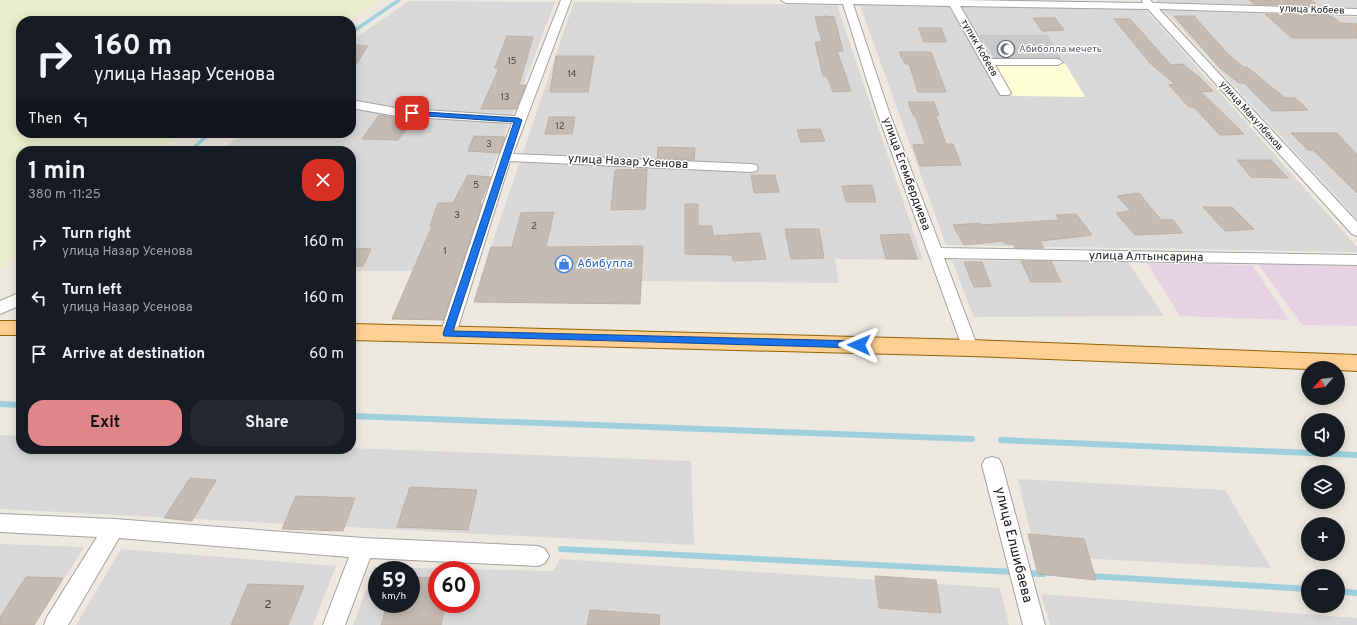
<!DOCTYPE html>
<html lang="en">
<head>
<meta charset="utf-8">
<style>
	body { margin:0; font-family:Overpass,sans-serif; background:#242831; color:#f1f3f6; height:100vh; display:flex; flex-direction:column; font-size:15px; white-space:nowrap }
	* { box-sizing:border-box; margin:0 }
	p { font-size:13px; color:#9ea1a6 }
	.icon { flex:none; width:22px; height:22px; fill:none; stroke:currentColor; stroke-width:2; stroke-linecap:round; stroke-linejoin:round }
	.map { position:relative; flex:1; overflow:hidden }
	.panel { position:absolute; left:16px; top:146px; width:340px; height:308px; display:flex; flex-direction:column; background:#171b24; border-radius:16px; box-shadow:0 2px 10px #0003 }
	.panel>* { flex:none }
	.banner { position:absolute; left:16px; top:16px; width:340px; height:122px; border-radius:16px; box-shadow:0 2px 10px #0003; background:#171b24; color:#f1f3f6; overflow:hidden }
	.needle { width:26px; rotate:242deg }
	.tools { position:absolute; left:1301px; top:361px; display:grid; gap:8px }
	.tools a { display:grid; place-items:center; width:44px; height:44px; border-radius:50%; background:#171b24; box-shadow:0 2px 10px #0003; font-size:20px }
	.speed { position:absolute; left:368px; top:561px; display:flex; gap:8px; font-size:20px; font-weight:700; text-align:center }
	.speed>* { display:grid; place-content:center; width:52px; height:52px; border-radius:50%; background:#171b24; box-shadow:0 2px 10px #0003; line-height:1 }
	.speed small { font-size:10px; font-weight:400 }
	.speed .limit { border:6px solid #d22; background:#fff; color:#111 }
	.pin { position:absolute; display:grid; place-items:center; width:34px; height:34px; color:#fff; margin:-17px; border-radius:8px; box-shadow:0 2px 6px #0006 }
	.me { position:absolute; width:44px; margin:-22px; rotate:271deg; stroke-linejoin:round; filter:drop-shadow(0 0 3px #0008) }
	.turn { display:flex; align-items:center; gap:14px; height:84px; padding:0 12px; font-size:18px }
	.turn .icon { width:52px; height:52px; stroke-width:2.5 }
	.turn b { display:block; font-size:28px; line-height:34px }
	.then { display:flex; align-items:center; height:38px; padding:0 12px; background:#0003; gap:8px; font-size:15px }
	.round { display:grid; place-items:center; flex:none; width:42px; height:42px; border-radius:16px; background:#242831 }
	.summary { display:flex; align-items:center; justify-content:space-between; height:68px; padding:0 12px }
	h1 { font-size:24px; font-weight:700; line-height:30px }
	.button { display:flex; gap:8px; margin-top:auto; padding:8px 12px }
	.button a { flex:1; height:46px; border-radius:16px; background:#de8688; color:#111; font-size:16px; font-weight:700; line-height:46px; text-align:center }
	.button a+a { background:#242831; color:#f1f3f6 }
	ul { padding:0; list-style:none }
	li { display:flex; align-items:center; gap:12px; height:56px; padding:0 12px }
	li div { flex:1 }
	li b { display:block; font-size:15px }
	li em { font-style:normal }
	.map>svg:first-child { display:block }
	.residential { fill:#d9d8d8; fill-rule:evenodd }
	.industrial { fill:#e7d2e3 }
	.education { fill:#ffffd7 }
	.religious { fill:#c9c9c9 }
	.farmland { fill:#ebeeca }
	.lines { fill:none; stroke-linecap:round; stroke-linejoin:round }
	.stream-far1 { stroke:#9ecfdd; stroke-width:3.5 }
	.stream { stroke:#9ecfdd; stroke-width:6 }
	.building { fill:#c5bbb3; stroke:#bfafa2 }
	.minor-casing { stroke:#a2a2a2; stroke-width:2 }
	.major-casing { stroke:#926100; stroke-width:2 }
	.minor { fill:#fff; fill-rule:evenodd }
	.major { fill:#ffd093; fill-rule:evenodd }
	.route { fill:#1a73e8; stroke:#114b97 }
	.labels { text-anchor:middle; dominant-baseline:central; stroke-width:3; stroke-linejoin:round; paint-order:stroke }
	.far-number-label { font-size:9px; fill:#464341 }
	.far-street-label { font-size:10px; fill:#1b1b1b; stroke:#fff }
	.far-worship-label { font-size:10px; fill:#5b616d; stroke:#fff; text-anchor:start }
	.number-label { font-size:10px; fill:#464341 }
	.street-label { font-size:12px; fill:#1b1b1b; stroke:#fff }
	.shop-label { font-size:12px; fill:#366cbe; stroke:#fff; text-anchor:start }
	.near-number-label { font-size:12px; fill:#464341 }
	.near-street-label { font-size:14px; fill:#1b1b1b; stroke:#fff }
</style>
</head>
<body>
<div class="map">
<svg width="1357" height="625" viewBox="0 0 1357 625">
	<rect width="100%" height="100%" fill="#ede9e0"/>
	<!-- residential -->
	<path class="residential" d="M1156 0H1357V8L1157 2Z
		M409 1 555 2 453 271H351V151H220L243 133H351V41Z
		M574 2 837 5 923 260 835 259 839 283 641 281 643 246 491 247Z
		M860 5 949 7 1002 96H1085L1048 35H979L961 7 1145 9 1357 247V252L946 245Z
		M1164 10 1357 17V219Z
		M952 260 1128 262 1164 316 974 317Z
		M0 435 21 436V449L351 448 691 461 694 545 0 509Z
		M1018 479 1225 490 1271 568 1036 556Z
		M0 544 84 547 35 625H0Z
		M121 549 336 566 313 625H76Z
		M560 559 1000 588 1009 625H353L374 567 553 571ZM377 570H411V604H377ZM437 570H471V604H437Z
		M1041 594 1357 618V625H1050Z"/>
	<!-- industrial -->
	<path class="industrial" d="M1147 263 1252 265 1289 320 1180 316Z
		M1258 264 1357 266V326L1302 325Z"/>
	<!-- education -->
	<path class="education" d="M995 64H1065L1085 97 1013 96Z"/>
	<!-- religious -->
	<path class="religious" d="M979 35H1048L1062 59H994Z"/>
	<!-- farmland -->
	<path class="farmland" d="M0 0H380L349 21H21V133H183L158 151H21V252L0 268Z"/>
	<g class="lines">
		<!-- stream-far1 -->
		<path class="stream-far1" d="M351 33 399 0
			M190 151 210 133"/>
		<!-- stream -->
		<path class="stream" d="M0 404 21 405
			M351 416 972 439
			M1001 440 1357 455
			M561 549 1015 572
			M1025 573 1043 574
			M1089 576 1308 589
			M1338 591 1357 593"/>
	</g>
	<!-- building -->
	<path class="building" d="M1249 0H1311L1319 6 1254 4Z
		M1265 14 1331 16 1341 23 1357 24V38H1292Z
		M825 16 834 17 843 51H837L851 91 833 92 827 76H823L815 42H822L815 17Z
		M1174 16H1194L1227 53 1243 67H1247L1285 98H1295L1308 110 1272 111 1244 83H1239L1220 68Z
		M1033 18H1055L1064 30 1042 31Z
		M1114 19H1130L1171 65 1183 64 1201 79 1213 91 1201 92 1244 134 1220 135 1194 107H1189L1169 85 1175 84 1151 64Z
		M919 28H941L947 42H924Z
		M507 36 533 37 519 85H526L516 109H481L499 68H495Z
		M355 45 368 46 351 72V48Z
		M899 52H931L946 92H918L909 64H905Z
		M556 56H594L588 92H550Z
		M908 102H934L939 116H936L946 144H953L961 165 920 166 913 145 925 144 915 115H913Z
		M379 115 396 118 414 119 398 140 362 139Z
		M549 117H575L572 134H545Z
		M820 129 825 141 801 142 797 130Z
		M1291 133H1337L1357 155V193L1313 150H1308Z
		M474 136 505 137 499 153 468 151Z
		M658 147 695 148 694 160 657 159Z
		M1237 160H1271L1288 178 1251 177Z
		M647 169 645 209 611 210 615 170Z
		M468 175 491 177 480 204H482L443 320 392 319 432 226H430L438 203H453Z
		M751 175H775L779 192 754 193Z
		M872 185 876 202H846L842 186Z
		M1139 193 1161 220H1173L1183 233 1135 235 1116 213 1131 211 1117 196Z
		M685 204H698V226H712L713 236 760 233 766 259 733 261 732 255 685 254Z
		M1203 207H1232L1254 229 1225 231Z
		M554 212 546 247 643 246 640 304 474 302 491 247H512L521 213Z
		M1076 214 1092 235 1040 241 1044 248H1015L1013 244H1005L1003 241 964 245 953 225 980 223 981 225 1059 220 1056 215Z
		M785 229H819L824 258 791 259Z
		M909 234 917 259H886L880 235Z
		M351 248 371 249 363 266H351Z
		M1021 261H1051L1061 282H1031Z
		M964 262H982L991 286 974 287Z
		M190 478 216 480 192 521 164 518Z
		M410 487 477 490 468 530 397 527Z
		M296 496 355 498 343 531 282 529Z
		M1028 534 1084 539 1096 580 1038 574Z
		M875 576 936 580 941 613 879 608Z
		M26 577 63 578 34 625H0V617Z
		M411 577 437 578V604H446L441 625H381L387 604H411Z
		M248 584 304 586 288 625H231Z
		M590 610 660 615 659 625H587Z"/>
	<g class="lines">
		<defs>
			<path id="minor" d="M561 0H571L513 154 751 164 756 165 758 168 756 171 751 172 510 161 456 334 454 338 448 340 442 338 440 334 499 157 512 123 396 116 351 108V100L396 108 515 116Z
				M781 0H961L1143 3 1142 0H1150L1153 3 1357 9V15L1159 9 1357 222V236L1352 234 1148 9 960 6 991 59H1058L1063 62 1058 65H995L1011 93 1009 95H1001L999 93 950 6 853 4 889 112 941 248 1357 255V265L944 258 978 348 976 352 970 354 964 352 877 112 843 4 786 3Z
				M21 292V305L0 314V301Z
				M992 457 999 459 1002 465 1045 625H1023L982 465 985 459Z
				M0 514 114 519 363 538 538 546 545 549 549 556 545 563 538 566 370 558 345 625H323L349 557 119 538 68 625H44L47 617 97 537 0 532Z"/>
			<path id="major" d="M0 321H21V335H0Z
				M351 324 970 340 1357 355V371L1338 370V368H1308V369L970 356 351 340Z"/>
		</defs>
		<!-- minor casing -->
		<use href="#minor" class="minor-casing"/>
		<!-- major casing -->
		<use href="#major" class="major-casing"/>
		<!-- minor -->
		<use href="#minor" class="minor"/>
		<!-- major -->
		<use href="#major" class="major"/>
	</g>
	<!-- route -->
	<path class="route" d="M409 111 518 118 522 120 453 331 859 341 864 345 859 348 444 336 443 334 514 122 412 115 408 113Z"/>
	<!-- icons -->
	<defs>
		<symbol id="mosque-ring" viewBox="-11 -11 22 22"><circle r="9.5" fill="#fff" stroke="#6b7280" stroke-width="1.5"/><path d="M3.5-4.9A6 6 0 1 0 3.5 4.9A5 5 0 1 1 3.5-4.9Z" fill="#6b7280"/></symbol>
		<symbol id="shop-ring" viewBox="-11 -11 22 22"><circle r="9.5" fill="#fff" stroke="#3f7fe0" stroke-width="1.5"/><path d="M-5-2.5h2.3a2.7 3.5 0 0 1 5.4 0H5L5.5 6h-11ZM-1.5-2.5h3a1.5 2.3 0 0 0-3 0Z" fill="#3f7fe0"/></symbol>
	</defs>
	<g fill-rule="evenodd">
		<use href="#mosque-ring" x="996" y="39" width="20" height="20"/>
		<use href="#shop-ring" x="554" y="254" width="20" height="20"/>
	</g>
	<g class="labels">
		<!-- far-number labels -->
		<g class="far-number-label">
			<text x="512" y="61">15</text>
			<text x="572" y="74">14</text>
			<text x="505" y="97">13</text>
			<text x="560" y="126">12</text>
			<text x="489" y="144">3</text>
		</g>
		<!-- far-street labels -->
		<g class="far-street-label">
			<text transform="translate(1312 10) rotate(2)">улица Кобеев</text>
			<text transform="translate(979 48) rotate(60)">тупик Кобеев</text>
			<text transform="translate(1251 116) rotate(48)">улица Макулбеков</text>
		</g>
		<!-- far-worship labels -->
		<g class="far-worship-label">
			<text x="1019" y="49">Абиболла мечеть</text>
		</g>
		<!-- number labels -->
		<g class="number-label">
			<text x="476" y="185">5</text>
			<text x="457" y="215">3</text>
			<text x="534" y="226">2</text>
			<text x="445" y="251">1</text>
		</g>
		<!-- street labels -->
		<g class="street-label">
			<text transform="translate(628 162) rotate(3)">улица Назар Усенова</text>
			<text transform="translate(906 174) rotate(70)">улица Егембердиева</text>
			<text transform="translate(1146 257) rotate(1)">улица Алтынсарина</text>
		</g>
		<!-- shop labels -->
		<g class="shop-label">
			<text x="577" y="264">Абибулла</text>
		</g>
		<!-- near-number labels -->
		<g class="near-number-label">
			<text x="268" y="605">2</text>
		</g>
		<!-- near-street labels -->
		<g class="near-street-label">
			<text transform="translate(1013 545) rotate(76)">улица Елшибаева</text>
		</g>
	</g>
</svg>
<div class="tools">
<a><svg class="needle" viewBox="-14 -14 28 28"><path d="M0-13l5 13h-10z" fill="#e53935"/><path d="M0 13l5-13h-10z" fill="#9ea1a6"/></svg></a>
<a><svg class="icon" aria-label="sound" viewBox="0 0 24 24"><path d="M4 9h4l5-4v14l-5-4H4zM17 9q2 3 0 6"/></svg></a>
<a><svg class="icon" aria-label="layers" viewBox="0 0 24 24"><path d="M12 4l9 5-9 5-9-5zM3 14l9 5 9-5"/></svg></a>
<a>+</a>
<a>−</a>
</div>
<div class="speed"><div>59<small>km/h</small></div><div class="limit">60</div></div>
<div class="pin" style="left:412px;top:113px;background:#d93025"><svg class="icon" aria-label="arrive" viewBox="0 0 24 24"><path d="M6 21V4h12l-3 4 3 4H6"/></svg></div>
<svg class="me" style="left:859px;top:345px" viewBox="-20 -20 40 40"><path d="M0-17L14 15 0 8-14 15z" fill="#1a73e8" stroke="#fff" stroke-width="4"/></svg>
<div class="banner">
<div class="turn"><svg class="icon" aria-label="right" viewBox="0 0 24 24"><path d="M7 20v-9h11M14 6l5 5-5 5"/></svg><div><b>160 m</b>улица Назар Усенова</div></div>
<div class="then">Then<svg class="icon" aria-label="left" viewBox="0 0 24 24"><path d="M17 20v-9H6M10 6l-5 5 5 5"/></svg></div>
</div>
<section class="panel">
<div class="summary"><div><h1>1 min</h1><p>380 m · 11:25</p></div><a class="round" style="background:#d93025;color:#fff"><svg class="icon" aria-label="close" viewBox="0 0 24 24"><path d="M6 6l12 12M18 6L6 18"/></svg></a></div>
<ul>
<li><svg class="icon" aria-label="right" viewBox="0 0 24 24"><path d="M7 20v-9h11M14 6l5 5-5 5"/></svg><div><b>Turn right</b><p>улица Назар Усенова</p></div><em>160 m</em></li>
<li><svg class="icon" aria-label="left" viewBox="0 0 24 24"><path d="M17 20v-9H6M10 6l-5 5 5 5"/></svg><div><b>Turn left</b><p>улица Назар Усенова</p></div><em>160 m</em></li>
<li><svg class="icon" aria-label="arrive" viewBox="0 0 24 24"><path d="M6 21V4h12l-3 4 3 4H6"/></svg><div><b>Arrive at destination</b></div><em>60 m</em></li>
</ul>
<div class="button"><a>Exit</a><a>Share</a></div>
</section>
</div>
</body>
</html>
